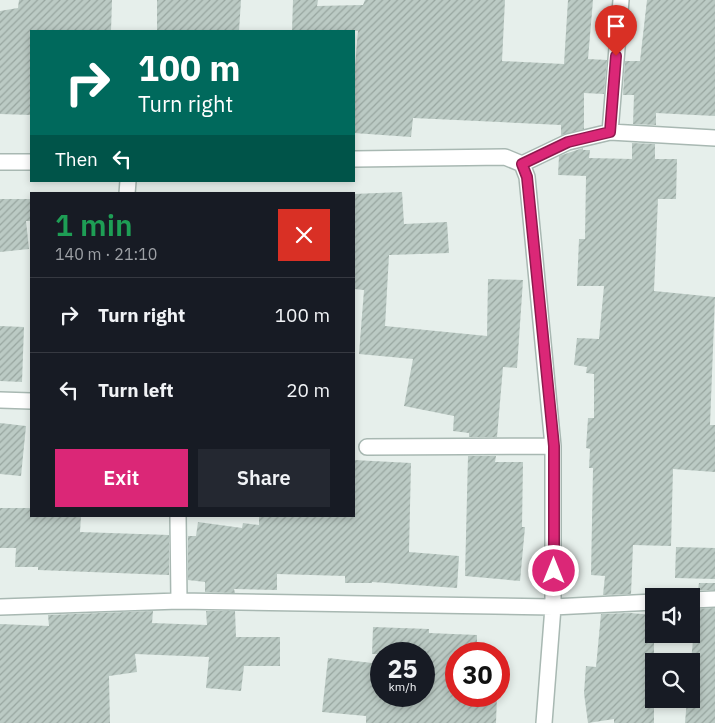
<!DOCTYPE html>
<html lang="en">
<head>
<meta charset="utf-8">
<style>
	body { margin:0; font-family:"IBM Plex Sans",sans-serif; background:#242831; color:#f1f3f6; height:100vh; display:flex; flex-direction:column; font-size:19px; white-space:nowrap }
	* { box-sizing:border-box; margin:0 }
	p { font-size:16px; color:#9ea1a6 }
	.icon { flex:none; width:28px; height:28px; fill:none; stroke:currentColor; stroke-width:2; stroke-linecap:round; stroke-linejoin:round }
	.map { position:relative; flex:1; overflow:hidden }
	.side { position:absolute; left:30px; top:192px; width:325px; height:325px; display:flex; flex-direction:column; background:#171b24; border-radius:0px; box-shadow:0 2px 8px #0003 }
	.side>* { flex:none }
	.guide { position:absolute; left:30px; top:30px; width:325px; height:152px; border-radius:0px; box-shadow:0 2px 8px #0003; background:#00695c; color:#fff; overflow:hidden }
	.tools { position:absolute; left:645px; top:588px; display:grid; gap:10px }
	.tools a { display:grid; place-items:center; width:55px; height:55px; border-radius:0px; background:#171b24; box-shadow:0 2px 8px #0003; font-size:25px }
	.speed { position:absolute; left:370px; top:642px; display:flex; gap:10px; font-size:25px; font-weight:700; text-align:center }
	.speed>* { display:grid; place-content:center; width:65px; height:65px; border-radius:50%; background:#171b24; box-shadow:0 2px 8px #0003; line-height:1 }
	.speed small { font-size:12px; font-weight:400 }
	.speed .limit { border:8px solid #d22; background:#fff; color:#111 }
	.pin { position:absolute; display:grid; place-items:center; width:42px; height:42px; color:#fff; margin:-51px -21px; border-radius:50% 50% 50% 0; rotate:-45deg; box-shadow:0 0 5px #0007 }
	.pin .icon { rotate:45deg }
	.me { position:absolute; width:55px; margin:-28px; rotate:0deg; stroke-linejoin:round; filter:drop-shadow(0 0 4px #0008) }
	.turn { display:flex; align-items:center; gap:18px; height:105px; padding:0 25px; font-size:22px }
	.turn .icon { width:65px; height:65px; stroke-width:2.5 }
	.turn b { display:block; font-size:35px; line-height:42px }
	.then { display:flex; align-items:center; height:48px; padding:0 25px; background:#0003; gap:10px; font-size:19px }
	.round { display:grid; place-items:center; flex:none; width:52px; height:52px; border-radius:0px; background:#242831 }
	.overview { display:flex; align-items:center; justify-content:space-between; height:85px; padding:0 25px }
	h1 { font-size:30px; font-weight:600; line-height:38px; color:#1e9e55 }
	.button { display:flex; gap:10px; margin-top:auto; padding:10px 25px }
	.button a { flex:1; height:58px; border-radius:0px; background:#db2777; color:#fff; font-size:20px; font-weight:600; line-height:58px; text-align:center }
	.button a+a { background:#242831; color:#f1f3f6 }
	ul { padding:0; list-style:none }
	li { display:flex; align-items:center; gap:15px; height:75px; padding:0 25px; border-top:1px solid #363941 }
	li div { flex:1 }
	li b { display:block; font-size:19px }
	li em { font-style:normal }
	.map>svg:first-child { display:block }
	.building { fill:url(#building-hatch) }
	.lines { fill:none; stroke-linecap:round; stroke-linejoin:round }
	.minor-casing { stroke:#a8b8b2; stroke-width:18 }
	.minor { stroke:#fff; stroke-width:15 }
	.route-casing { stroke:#8e194d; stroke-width:12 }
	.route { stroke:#db2777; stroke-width:9 }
</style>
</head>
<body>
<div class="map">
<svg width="715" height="723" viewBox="0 0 715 723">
	<defs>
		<pattern id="building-hatch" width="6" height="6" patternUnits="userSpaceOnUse" patternTransform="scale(1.25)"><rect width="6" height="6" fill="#bbcac4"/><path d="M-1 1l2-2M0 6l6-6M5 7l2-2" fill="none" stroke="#98a6a0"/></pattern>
	</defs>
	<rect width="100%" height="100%" fill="#e6efeb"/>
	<!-- building -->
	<path class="building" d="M19 0H112L111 31H31V115L0 114V11L18 8Z
		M157 0H241L239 31H157Z
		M293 0H318L317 6 363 5 365 0H505L502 61 564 64 568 0H593L588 59 607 60 604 94 584 93V129L561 135V125L413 118 411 137 354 133V77L358 31H292Z
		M647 0H715V116L656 113V125L633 124 634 95H623L625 61H640Z
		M632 143 655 144V159H677L676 199H658L654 291 715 297 710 425H715V472L673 469 671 546 633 545 631 594 603 595 605 576 591 575 593 468H589L590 449 586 448 588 418H594V374L586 373 587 367 574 365 577 338 599 339 604 286H577L579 239H585L586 176 558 175 559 156 583 148V150H590L589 158 632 159Z
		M402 192 404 224 447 222 449 253 389 255 385 326 487 336 488 279 523 280 517 368 503 367 497 437H469V433L453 431 454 416 404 406 413 359 359 354 364 290 354 289V194Z
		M0 199H31V221H26L29 249 0 252Z
		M0 326 24 327 22 382 0 381Z
		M0 423 26 426 21 476 0 474Z
		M468 456H496L495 462H523L522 527H525L520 581 465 576Z
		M354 460 411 463 409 552 459 556 457 588 372 582V583H345V576L277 574V590L234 589 235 593 205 592V582L188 580V536H196L198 522 242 528 243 523 259 525V516H354Z
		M0 508H31V516H81L80 532 169 535V575L38 570V567H15L16 548H0Z
		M676 547 715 548V579L675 578Z
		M699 583H715V590H698Z
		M715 608V723H685L687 699H691V661L696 609Z
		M153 611 152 623 207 625 206 611H235L236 637H280V666H244L241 691 206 688 209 657 135 654 137 672 109 676 110 723H0V624L49 626 48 615Z
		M630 613 654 615V723H614V719L588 723 584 693 586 666 596 667 601 614Z
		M373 627 429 629V633L477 635V654H456V696H497L496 723H366V716L322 712 328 658 381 664V696H424V654H372Z"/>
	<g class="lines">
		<defs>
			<path id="minor" d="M610 132 621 0
				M354 159 505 157 522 164 527 177 553 446V607L544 723
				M0 162H31
				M522 164 568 142 610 132 715 138
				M127 194 128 181
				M0 400 31 401
				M367 447 553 446
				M178 516 179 601
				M691 600 715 599
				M0 607 179 601 553 607 654 602"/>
		</defs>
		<!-- minor casing -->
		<use href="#minor" class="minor-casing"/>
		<!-- minor -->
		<use href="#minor" class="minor"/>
	</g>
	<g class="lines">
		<defs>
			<path id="route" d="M554 571V446L527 177 522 164 568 142 610 132 616 56"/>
		</defs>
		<!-- route casing -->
		<use href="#route" class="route-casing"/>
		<!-- route -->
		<use href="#route" class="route"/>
	</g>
</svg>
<div class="tools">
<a><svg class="icon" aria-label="sound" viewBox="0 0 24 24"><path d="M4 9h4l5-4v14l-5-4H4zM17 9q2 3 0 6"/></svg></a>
<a><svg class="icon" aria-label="search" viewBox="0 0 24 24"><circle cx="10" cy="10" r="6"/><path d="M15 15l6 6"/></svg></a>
</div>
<div class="speed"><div>25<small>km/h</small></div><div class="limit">30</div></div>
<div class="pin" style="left:616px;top:56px;background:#d93025"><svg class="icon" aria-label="arrive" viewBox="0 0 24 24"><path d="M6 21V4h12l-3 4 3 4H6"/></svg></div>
<svg class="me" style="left:554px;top:571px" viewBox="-20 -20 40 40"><circle r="17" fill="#db2777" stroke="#fff" stroke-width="3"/><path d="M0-11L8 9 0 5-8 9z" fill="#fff"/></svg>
<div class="guide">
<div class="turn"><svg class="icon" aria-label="right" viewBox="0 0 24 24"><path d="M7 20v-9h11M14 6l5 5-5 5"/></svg><div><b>100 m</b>Turn right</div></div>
<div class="then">Then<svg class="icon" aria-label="left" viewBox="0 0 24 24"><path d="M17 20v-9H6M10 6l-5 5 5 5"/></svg></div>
</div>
<section class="side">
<div class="overview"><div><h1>1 min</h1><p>140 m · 21:10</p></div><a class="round" style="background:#d93025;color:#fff"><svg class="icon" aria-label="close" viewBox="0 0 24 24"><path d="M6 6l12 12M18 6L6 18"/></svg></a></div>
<ul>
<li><svg class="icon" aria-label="right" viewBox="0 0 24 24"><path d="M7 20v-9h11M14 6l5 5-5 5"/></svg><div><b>Turn right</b></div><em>100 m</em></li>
<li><svg class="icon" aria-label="left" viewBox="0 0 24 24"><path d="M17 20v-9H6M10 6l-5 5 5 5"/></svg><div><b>Turn left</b></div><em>20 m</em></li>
</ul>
<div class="button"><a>Exit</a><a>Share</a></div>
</section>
</div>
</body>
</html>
